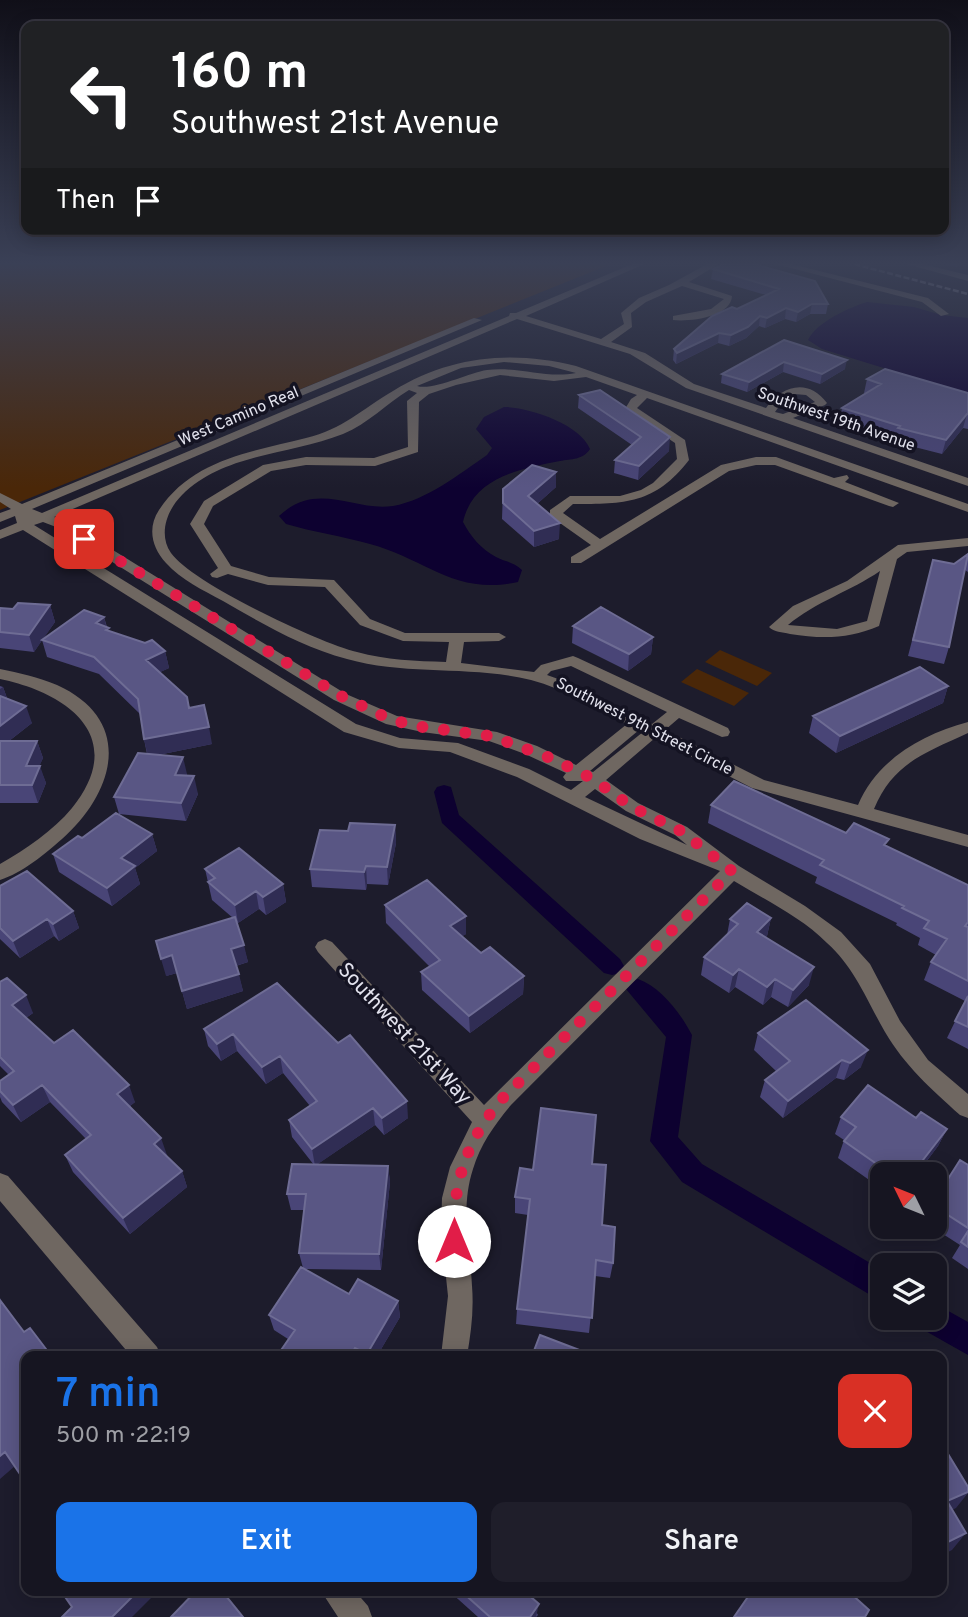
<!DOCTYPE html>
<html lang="en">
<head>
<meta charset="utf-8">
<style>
	body { margin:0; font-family:Overpass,sans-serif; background:#1f1e2a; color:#f1f3f6; height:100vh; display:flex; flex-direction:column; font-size:26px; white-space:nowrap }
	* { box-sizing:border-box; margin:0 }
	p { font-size:23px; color:#9e9fa5 }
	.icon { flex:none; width:38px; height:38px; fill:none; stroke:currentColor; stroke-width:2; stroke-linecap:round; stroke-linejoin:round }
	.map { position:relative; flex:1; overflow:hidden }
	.sheet { position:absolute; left:21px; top:1351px; width:926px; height:245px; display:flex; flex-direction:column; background:#161521; border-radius:14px; box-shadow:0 4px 18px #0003,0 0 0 2px #35343f }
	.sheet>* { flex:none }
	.banner { position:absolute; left:21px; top:21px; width:928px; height:214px; border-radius:14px; box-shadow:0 4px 18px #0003,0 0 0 2px #35343f; background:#202124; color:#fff; overflow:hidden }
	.needle { width:46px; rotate:313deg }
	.fabs { position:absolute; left:870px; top:1162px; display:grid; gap:14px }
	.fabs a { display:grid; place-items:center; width:77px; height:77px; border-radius:14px; background:#161521; box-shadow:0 4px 18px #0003,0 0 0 2px #35343f; font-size:35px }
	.pin { position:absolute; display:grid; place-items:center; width:60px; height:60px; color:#fff; margin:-30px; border-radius:14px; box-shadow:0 4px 10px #0006 }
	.me { position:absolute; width:77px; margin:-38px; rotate:0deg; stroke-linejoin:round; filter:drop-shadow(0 0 5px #0008) }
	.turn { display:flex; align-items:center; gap:24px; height:147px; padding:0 35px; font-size:32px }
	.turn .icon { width:91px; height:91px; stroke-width:2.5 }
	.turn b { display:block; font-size:49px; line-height:60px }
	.then { display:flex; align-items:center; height:66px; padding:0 35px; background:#0003; gap:14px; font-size:26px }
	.round { display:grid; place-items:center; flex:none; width:74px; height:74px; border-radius:14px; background:#1f1e2a }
	.summary { display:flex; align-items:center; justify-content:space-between; height:119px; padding:0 35px }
	h1 { font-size:42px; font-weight:600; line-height:52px; color:#1a73e8 }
	.cta { display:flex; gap:14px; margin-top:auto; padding:14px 35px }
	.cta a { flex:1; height:80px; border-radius:14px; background:#1a73e8; color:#fff; font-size:28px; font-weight:600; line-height:80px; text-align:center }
	.cta a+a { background:#1f1e2a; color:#f1f3f6 }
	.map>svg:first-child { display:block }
	.green { fill:#4a2708 }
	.water { fill:#0d0130 }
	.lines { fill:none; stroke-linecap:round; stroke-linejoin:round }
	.canal { fill:#0d0130; fill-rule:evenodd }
	.minor { fill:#6f6761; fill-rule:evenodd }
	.rail { stroke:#8e8d9a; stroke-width:2.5; stroke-dasharray:6 2.5; stroke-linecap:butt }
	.wall { fill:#494577 }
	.shaded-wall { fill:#302d54 }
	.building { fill:#595684; stroke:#6e6c94; stroke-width:2 }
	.route { stroke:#e11d48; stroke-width:12; stroke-dasharray:0 21.6 }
	.labels { text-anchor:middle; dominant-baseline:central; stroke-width:7; stroke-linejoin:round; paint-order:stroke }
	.far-street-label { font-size:16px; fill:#e2e2ed; stroke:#141322 }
	.near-street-label { font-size:21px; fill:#e2e2ed; stroke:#141322 }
</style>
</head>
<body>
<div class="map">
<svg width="968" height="1617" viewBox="0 0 968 1617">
	<rect width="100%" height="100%" fill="#1d1c2c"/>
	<!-- green -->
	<path class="green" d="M0 262H616L0 510Z
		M720 650 772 673 757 686 705 662Z
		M697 669 749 693 734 706 681 682Z"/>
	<!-- water -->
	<path class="water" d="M867 302 914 307 941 315 968 318V394L822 349 808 340C817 322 848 308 867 302Z
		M504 407C529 407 580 424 590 449 583 460 571 459 560 461 520 469 473 477 463 522 471 537 481 549 496 557 506 562 513 562 522 570L518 582C455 596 426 559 370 544 342 536 313 532 286 524L279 516C317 480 354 512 393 506 427 500 459 474 487 455L492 448 476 429 484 417Z"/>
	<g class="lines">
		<!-- canal -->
		<path class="canal" d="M444 785 451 787 459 815 620 959 624 966 620 973 612 975 604 973 442 823 434 792 437 787Z
			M638 979C661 987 681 1014 692 1035L678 1137 702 1164 882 1270V1302L682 1182 650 1141 666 1037 626 989 629 982Z
			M934 1303 968 1322V1355L922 1329 918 1318H934Z"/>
		<!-- minor -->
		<path class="minor" d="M637 262H649L526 316 601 339 624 324 621 313 639 298 669 285 711 262H722L689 282 732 296C731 317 690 322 673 320V316L711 309 724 299 682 286 646 302 631 313 632 327 611 342 645 353 694 384 766 408C781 386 808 377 827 403L825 405 793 418 968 478V486L686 388 630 354 517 319 54 517 66 521 346 694 397 716 497 732 537 746 576 765 627 724C596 708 565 689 531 680 471 665 407 676 347 659 302 647 263 624 223 601 203 590 181 580 166 563 152 548 147 528 159 510 192 460 250 452 306 438 343 429 361 410 393 391 450 356 511 350 576 366L968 504V512L647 398 637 408 685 440 689 460C655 504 625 504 573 504L563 513 600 539 721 465 756 457H776L834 478 847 475 849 478 845 482 899 503 893 507 889 506 775 465H756L729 471 581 563H571V557L591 545 550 516V510L570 496H620L641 490 653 483 677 459 675 443 627 411 625 409 631 399 637 395 586 377 554 381 500 375 456 385 429 394 419 402 418 452 375 466 306 465 271 471 213 506 204 524 231 566 269 577 334 580 370 619 405 633H499L506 637 499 641 464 642 461 663 534 672 541 665 573 656 578 658 728 728 730 732 728 736 722 737 679 718 665 730 764 780 858 805C877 760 922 734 968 722V733C925 753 893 763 874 809L968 835V847L752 788 655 738 606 780 638 803 687 827 739 866 805 906 841 932 870 964 900 1021 928 1060 968 1094V1118L960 1115C931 1089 905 1066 885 1032 867 1001 855 968 827 943 801 917 765 900 734 881L511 1105C495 1124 480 1145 473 1169 460 1209 470 1246 472 1286 474 1310 471 1333 467 1356H441L448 1296 441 1230 442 1198 450 1167 472 1122 318 952 315 947 318 942 325 939 332 942 484 1105 720 871 640 839 517 777 450 752 399 748 344 732 23 530 0 539V530L17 523 15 516 0 522V513L11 509 0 502V493L22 504 474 318 482 320 32 509 42 513 509 316 510 313H516ZM504 362 549 366 576 373C546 379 517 366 487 370 468 373 433 391 417 386L461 368ZM409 390 417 393 407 401 408 447 374 458 306 457 263 465 204 501 190 524 218 568 210 574 212 577 217 578 228 574 268 585 325 587 360 625 403 641 449 642 446 662C416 661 386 660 357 652 319 643 192 583 171 553 158 534 167 510 182 495 224 453 290 455 343 434 368 424 387 403 409 390ZM794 394 806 395 815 402 783 414 775 412 785 398ZM43 522 56 527 334 700 386 724 422 732 489 741 525 754 566 773 563 777 566 781H583L571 790 529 769 458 743 400 738 356 724 34 525ZM571 666 667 712 652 724 575 685 547 675 551 671ZM639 730 643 732 593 772 590 771ZM595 789 626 811 675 835 687 845 585 797Z
			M768 262H783L928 298 949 314 941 316 922 302Z
			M899 262H914L968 275V281Z
			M968 538V546L907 552 897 559 879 626C849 639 822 639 790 634 782 632 774 632 769 627L793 606 847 581 898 545ZM880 571 867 621 837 629 788 625C815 602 851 591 880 571Z
			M0 669C19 673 38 677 57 685 134 720 116 791 62 839 45 854 22 873 0 880V864C26 849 53 831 72 808 129 737 68 693 0 679Z
			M0 1173 8 1176 157 1347 161 1356H131L0 1201Z
			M321 1591H355L368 1606 372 1617H338Z"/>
		<!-- rail -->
		<path class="rail" d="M846 262 968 294"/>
	</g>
	<!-- wall -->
	<path class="wall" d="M937 262H965L956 267Z
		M713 269 828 304 826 314H810L796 322 785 319 765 328 759 326 746 338 729 346 718 343 676 364 673 360 674 349 737 309 766 295 711 279Z
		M784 340 845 369 820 384 783 372 747 392 721 383 722 374Z
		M867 379 968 393V429L963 428 942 454 895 442V440L840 422 842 408 866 393H864Z
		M579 395 669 451 638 480 614 473 615 460 632 445 578 408Z
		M556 487 537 504 559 539 534 547 502 519 503 489Z
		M968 554V572L965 570 949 647 944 664 908 656 933 560 954 564Z
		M50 605 55 622 42 640 104 617 107 627 110 632 165 651 169 668 160 672 189 708 212 744 158 755 187 774 186 776 198 794 186 821 119 814 114 797 147 754 144 739 140 714 99 674 47 657 42 640 34 652 0 648V608L13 609Z
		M573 626 653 637 651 654 628 671 572 643Z
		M0 686 3 687 7 698 32 723 9 741H37L43 758 39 766 46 783 38 803H0Z
		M948 686 943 703 836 753 809 733 813 716Z
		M711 805 846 833 886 846 968 885V1049L947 1038 965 1001 924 980 931 962 936 955 918 945 920 938 896 925 897 923 815 883 817 877 708 823Z
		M395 825 396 843 388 885 367 884 366 890 312 887 310 869 348 831Z
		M152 834 157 851 135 868 140 884 112 906 59 872 53 854 82 838Z
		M205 869 283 884 286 902 266 915 259 909 238 923 236 921 248 962 236 966 243 991 187 1009 177 973 166 976 233 918 212 900Z
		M0 886 73 911 79 928 59 941 54 936 20 958 0 939Z
		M385 905 466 934 462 936 481 953 524 976 523 994 470 1033 422 990 421 972 430 967 386 923Z
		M771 918 767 936 765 937 809 985 788 1007 771 997 763 1005 735 987 729 993 701 975 704 957 727 935 730 919Z
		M0 982 33 1013 26 1018 54 1043 135 1102 130 1106 166 1156 182 1171 187 1187 130 1234 73 1172 65 1155 86 1139 50 1102 21 1122 2 1102 0 1097V1081L9 1075 0 1066Z
		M277 983 408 1118 384 1135 375 1125 316 1165 388 1166 390 1182 381 1270 304 1269 349 1294 398 1301 400 1317 377 1356H277L288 1339 274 1330 269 1315 303 1268 299 1253 304 1210H291L287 1194 314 1165 292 1137 289 1120 310 1106 283 1073 266 1084 237 1051 221 1061 208 1046 204 1029Z
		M758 1033 861 1067 844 1080 836 1078 783 1118 760 1097 765 1080 776 1071 754 1050Z
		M841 1117 947 1129 938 1146 917 1174H882V1189L838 1158 844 1140 835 1134Z
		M592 1164 602 1225 613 1263 610 1278 595 1276 589 1333 516 1324 517 1309 528 1215 515 1213V1197L533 1170Z
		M968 1165V1269L952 1258 960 1245 932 1227H934V1201Z
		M449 1591H524L538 1615 536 1617H478Z"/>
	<!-- shaded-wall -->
	<path class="shaded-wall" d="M958 262H965L956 267Z
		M812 304 810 314 796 322 798 312Z
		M786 308 785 319 765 328 767 318Z
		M760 316 759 326 746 338 729 346 731 335Z
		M719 333 718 343 676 364 677 353Z
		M847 360 845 369 820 384 822 374Z
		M784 362 783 372 747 392 749 382Z
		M967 414 963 428 942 454 946 440Z
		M670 437 669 451 638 480 639 466Z
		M556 472V487L528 512V496Z
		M560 523 559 539 534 547V531Z
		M50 605 55 622 34 652 29 635Z
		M104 617 107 629 109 628 113 644 96 623Z
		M653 637 651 654 628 671 629 654Z
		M165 651 169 668 150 677 146 660Z
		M948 686 943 703 836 753 840 736Z
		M3 687 9 704 0 709V689Z
		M26 706 32 723 0 748V726Z
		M209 727 212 744 148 757 144 739Z
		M37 741 43 758 32 783 26 766Z
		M183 757 187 774 179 792 175 775Z
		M40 766 46 783 38 803 32 785Z
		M194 776 198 794 186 821 181 803Z
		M395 825 396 843 388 885 387 867Z
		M152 834 157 851 135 868 140 884 112 906 107 888 121 858Z
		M366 866 367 884 366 890 364 872Z
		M283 884 286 902 266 915 263 897Z
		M256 891 259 909 238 923 235 905Z
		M73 911 79 928 59 941 53 924Z
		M466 916V934L451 944 450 926Z
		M771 918 767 936 753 950 757 932Z
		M47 919 54 936 20 958 13 941Z
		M244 945 248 962 235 966 231 949Z
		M172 955 177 973 166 976 161 959Z
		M814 967 809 985 788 1007 793 990Z
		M739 969 735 987 729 993 733 975Z
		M239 974 243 991 187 1009 182 991Z
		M524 976 523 994 470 1033 469 1016Z
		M775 979 771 997 763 1005 767 987Z
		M26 995 33 1013 20 1022 12 1005Z
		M233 1034 237 1051 221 1061 217 1044Z
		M868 1050 861 1067 844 1080 850 1063Z
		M280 1056 283 1073 266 1084 262 1067Z
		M842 1060 836 1078 783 1118 788 1101Z
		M42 1085 50 1102 21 1122 13 1105Z
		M129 1085 135 1102 124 1111 117 1094Z
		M407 1101 408 1118 384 1135 382 1118Z
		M373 1108 375 1125 315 1166 312 1149Z
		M947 1129 938 1146 917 1174H912Z
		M161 1138 167 1155 160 1160 154 1144Z
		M388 1166 390 1182 381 1270 379 1254Z
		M182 1171 187 1187 130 1234 123 1218Z
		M398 1301 400 1317 377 1356H367V1354Z
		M355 1348 357 1356H350Z
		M46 1349 51 1356H40L39 1355Z
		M5 1452 15 1466 0 1479V1456Z
		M968 1492V1493L956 1508 942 1515 947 1501Z
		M966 1533 952 1550 942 1555V1545Z
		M138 1591H158L132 1617H112Z
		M539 1604 536 1617H530Z"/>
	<!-- building -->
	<path class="building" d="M728 262H747L815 281 828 304H812L798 312 786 308 767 318 760 316 748 327 731 335 719 333 677 353 674 349 712 316 732 307 737 309 779 289 713 269Z
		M784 340 847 360 822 374 784 362 749 382 722 374Z
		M885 369 968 393V414H967L946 440 898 428 900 426 842 408 881 384 867 379Z
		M600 390 670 437 639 466 615 460 641 437 579 395Z
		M532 465 556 472 528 496 560 523 534 531 503 503V489Z
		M968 554 949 647 913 640 933 560 954 564Z
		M18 603 50 605 29 635 0 632V608L13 609Z
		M601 607 653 637 629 654 573 626Z
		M84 610 104 617 96 623 109 628 106 630 145 643 152 640 165 651 146 660 187 697 189 708 204 705 209 727 144 739 138 699 94 657 42 640Z
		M920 667 948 686 840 736 813 716Z
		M0 696 26 706 0 726Z
		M0 741H37L26 766H40L32 785H0Z
		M138 753 183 757 175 775 194 776 181 803 114 797Z
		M734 781 846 833 854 823 889 839 884 845 968 885V922L965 926 968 927V981L931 962 947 939 924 928 929 921 902 908 904 906 820 865 824 860 711 805Z
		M116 813 152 834 121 858 135 866 107 888 53 854 78 836 82 838Z
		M350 823 395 825 387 867 366 866 364 872 310 869 320 830 348 831Z
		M239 848 283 884 263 897 256 891 235 905 208 882 215 878 205 869Z
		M27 871 73 911 53 924 47 919 13 941 0 928V886Z
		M427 880 466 916 450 926 481 953 490 947 524 976 469 1016 421 972 440 960 385 905Z
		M747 903 771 918 757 932 814 967 793 990 775 979 767 987 739 969 733 975 704 957 738 924 730 919Z
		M235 917 244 945 231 949 239 974 182 991 172 955 161 959 156 941Z
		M7 978 26 995 12 1005 54 1043 73 1030 129 1085 117 1094 161 1138 154 1144 182 1171 123 1218 65 1155 91 1135 42 1085 13 1105 0 1091V1081L14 1071 0 1057V982Z
		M277 983 338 1043 350 1035 407 1101 382 1118 373 1108 312 1149 289 1120 317 1101 280 1056 262 1067 233 1034 217 1044 204 1029Z
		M968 996V1027L955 1021Z
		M806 1000 868 1050 850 1063 842 1060 788 1101 765 1080 790 1061 758 1033Z
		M868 1085 916 1118 921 1112 947 1129 912 1174H891L844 1141 856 1127 841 1117Z
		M541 1108 596 1115 592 1164 606 1165 602 1225 615 1227 613 1263 596 1260 592 1318 517 1309 530 1199 515 1197 520 1168 533 1170Z
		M960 1160 968 1165V1228L934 1206V1201Z
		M292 1164 388 1166 379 1254 299 1253 306 1194H287Z
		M968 1231V1247L961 1242Z
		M301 1267 349 1294 358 1279 398 1301 367 1354 355 1348 350 1356H277L295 1330 269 1315Z
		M0 1300 24 1332 30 1328 46 1349 39 1355 40 1356H26V1483L5 1452 0 1456Z
		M540 1335 595 1356H532Z
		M942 1444 968 1487V1492L947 1501 966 1533 942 1545Z
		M61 1591H138L112 1617H62L72 1607Z
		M196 1591H222L243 1617H171Z
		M461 1591H524L539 1604 530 1617H490Z
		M752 1591H848L869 1610 865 1617H734Z"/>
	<!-- sky -->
	<linearGradient id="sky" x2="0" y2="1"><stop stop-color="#100f18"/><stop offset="0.54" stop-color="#3a4056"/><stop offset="1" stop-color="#3a4056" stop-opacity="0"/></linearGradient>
	<rect width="968" height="488" fill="url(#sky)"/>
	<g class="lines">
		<!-- route -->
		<path class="route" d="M84 539 341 696 392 720 422 727 491 736 553 759 593 779 632 807 681 831 732 871 503 1098C466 1140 452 1185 454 1241"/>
	</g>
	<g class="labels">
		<!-- far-street labels -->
		<g class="far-street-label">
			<text transform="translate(239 417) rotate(-23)">West Camino Real</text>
			<text transform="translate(836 420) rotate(19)">Southwest 19th Avenue</text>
			<text transform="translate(644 727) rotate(27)">Southwest 9th Street Circle</text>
		</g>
		<!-- near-street labels -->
		<g class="near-street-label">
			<text transform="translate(404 1034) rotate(47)">Southwest 21st Way</text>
		</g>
	</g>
</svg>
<div class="fabs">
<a><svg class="needle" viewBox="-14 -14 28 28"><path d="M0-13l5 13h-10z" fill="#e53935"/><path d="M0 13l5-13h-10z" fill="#9e9fa5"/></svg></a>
<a><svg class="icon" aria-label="layers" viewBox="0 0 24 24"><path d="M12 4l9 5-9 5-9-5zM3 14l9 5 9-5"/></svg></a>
</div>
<div class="pin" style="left:84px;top:539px;background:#d93025"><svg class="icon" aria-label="arrive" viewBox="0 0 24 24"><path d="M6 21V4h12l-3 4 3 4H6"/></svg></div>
<svg class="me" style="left:454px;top:1241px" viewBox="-20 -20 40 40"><circle r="19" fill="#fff"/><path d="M0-13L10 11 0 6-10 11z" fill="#e11d48"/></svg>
<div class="banner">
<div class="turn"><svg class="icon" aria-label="left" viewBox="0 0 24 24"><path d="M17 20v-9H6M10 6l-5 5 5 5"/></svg><div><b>160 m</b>Southwest 21st Avenue</div></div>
<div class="then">Then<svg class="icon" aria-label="arrive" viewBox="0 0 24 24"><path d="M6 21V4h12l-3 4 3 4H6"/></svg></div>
</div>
<section class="sheet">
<div class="summary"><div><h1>7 min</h1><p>500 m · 22:19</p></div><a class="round" style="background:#d93025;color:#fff"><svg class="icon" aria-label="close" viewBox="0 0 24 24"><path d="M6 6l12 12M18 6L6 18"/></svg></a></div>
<div class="cta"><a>Exit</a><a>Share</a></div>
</section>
</div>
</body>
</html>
